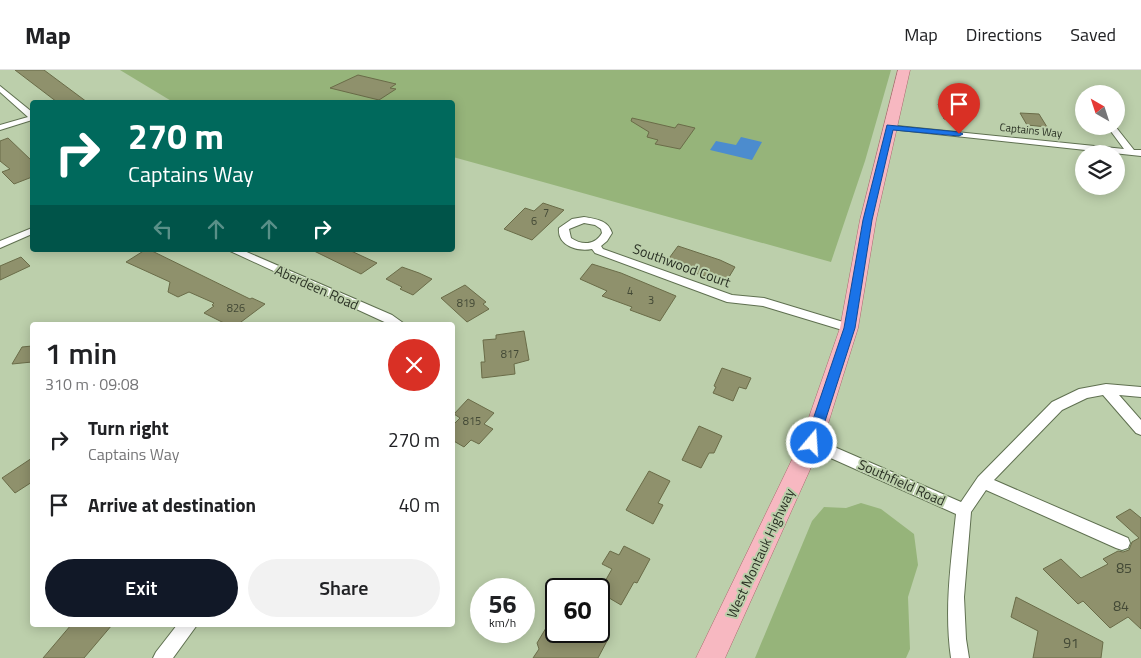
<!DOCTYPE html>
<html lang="en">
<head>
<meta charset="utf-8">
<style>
	body { margin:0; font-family:"Titillium Web",sans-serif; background:#f2f2f2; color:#202124; height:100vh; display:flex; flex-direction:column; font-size:19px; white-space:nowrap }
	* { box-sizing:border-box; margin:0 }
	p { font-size:16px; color:#757577 }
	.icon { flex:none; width:28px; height:28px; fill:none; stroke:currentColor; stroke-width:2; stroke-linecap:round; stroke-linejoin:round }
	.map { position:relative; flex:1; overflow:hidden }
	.panel { position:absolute; left:30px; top:252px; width:425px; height:305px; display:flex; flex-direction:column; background:#fff; border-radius:5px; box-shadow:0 2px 12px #0003 }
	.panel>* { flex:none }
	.guide { position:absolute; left:30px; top:30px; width:425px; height:152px; border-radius:5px; box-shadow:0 2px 12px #0003; background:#00695c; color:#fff; overflow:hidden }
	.needle { width:32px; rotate:321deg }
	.controls { position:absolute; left:1075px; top:15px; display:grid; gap:10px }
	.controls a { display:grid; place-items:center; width:50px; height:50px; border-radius:50%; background:#fff; box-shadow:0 2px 12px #0003; font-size:25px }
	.speed { position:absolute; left:470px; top:508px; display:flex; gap:10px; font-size:25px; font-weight:700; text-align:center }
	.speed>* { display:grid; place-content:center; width:65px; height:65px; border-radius:50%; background:#fff; box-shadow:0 2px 12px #0003; line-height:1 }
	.speed small { font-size:12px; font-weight:400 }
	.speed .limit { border:2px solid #111; border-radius:8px; background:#fff; color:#111 }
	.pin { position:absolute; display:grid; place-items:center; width:42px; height:42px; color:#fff; margin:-51px -21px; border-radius:50% 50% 50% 0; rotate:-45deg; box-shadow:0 0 5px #0007 }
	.pin .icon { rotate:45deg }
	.me { position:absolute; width:55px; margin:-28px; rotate:18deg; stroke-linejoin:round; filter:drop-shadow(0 0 4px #0008) }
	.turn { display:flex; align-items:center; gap:18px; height:105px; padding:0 15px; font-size:22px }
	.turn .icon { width:65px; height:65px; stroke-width:2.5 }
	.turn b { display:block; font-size:35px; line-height:42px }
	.lanes { display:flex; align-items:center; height:48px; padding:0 15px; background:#0003; justify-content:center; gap:25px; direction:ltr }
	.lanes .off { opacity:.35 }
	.round { display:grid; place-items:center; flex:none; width:52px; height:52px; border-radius:26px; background:#f2f2f2 }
	.summary { display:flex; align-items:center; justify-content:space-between; height:85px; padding:0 15px }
	h1 { font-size:30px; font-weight:600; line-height:38px }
	.button { display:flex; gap:10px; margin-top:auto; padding:10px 15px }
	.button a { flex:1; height:58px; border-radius:30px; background:#111827; color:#fff; font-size:20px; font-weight:600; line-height:58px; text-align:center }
	.button a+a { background:#f2f2f2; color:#202124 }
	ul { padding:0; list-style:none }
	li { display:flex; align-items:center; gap:15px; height:65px; padding:0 15px }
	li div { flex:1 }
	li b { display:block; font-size:19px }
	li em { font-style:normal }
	header { display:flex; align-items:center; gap:30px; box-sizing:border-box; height:70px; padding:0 25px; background:#fff; border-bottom:1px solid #e0e0e0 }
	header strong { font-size:24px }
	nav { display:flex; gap:28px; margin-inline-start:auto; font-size:18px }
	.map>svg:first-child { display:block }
	.green { fill:#96b47a }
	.water { fill:#4c8cce }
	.building { fill:#8f916c; stroke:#6a6c48 }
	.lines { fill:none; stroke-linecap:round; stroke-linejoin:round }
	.street-casing { stroke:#5f7050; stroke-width:2 }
	.primary-casing { stroke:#ab6a6f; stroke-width:1 }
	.street { fill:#fff; fill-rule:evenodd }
	.primary { fill:#f7b8c1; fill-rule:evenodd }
	.route { fill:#1a73e8; stroke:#114b97 }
	.labels { text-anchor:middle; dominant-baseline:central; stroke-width:4; stroke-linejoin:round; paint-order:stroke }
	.far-street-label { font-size:11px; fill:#2a3124; stroke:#bccfab }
	.number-label { font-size:11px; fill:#434936 }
	.street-label { font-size:14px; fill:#2a3124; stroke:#bccfab }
	.near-number-label { font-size:14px; fill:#434936 }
</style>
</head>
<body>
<header>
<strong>Map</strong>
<nav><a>Map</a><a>Directions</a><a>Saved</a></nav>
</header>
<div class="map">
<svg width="1141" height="588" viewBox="0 0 1141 588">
	<rect width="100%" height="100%" fill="#bccfab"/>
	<!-- green -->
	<path class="green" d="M120 0H891L865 91 831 192 453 87 452 32H173Z
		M861 433 881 439 914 464 918 495 908 527 910 579 906 588H755L812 451 824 437 846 438Z"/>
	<!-- water -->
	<path class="water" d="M741 67 762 72 752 90 710 80 716 71 736 75Z"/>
	<!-- building -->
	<path class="building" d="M15 0H44L87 32H57Z
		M358 5 396 14 390 18 396 19 379 30 330 18Z
		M938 34 963 37 968 50 944 49Z
		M1020 43 1039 44 1047 57 1027 55Z
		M632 48 675 58 678 54 695 58 680 79 655 74 658 70 647 67 649 62 631 51Z
		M8 68 32 91V107L14 114 2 102 10 99 0 91V71Z
		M543 133 564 140 532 170 504 159 525 138 534 141Z
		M678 176 720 190 735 197 726 212 695 203 667 191Z
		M145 180H150L250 229 252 228 265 234 237 255H228L204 243 214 236 212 235 214 233 189 222 178 227 168 222 170 212 126 192Z
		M312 180H349L377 193 361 204Z
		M21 187 30 196 0 210V196Z
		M592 194 621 203 676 226 660 251 630 240 632 237 602 226 607 221 580 209Z
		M402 197 419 203 432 209 413 225 400 219 402 217 386 209Z
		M465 215 486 232 483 234 489 239 467 252 441 228Z
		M524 261 529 290 514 294 515 304 482 308 481 292H485L483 270 496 269V265Z
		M32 276V292L12 294 22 277Z
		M722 298 751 308 746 319 739 317 733 331 713 323 716 317 714 316Z
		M468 329 494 343 484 354 493 359 479 374 471 370 464 377 452 370V356L460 348 454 344Z
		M699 356 722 366 714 383H709L701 398 682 390Z
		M32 388V412L15 423 2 408Z
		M649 401 670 411 658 433 663 435 653 454 626 440Z
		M1130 439 1141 448V559L1128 547 1110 558 1083 531 1078 534 1043 499 1061 489 1081 508 1108 494 1103 489 1118 481 1123 482 1129 480 1132 472 1139 468 1116 447Z
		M624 476 650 489 637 513 634 512 621 535 599 522 612 499 602 494 610 481 619 485Z
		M1016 527 1103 572 1101 588H1033L1038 561 1011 547Z
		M71 555H112L84 588H43Z
		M552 557 556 561H595L608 569 598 588H533L539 579 537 573 546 558Z"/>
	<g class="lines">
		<defs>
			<path id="street" d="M0 16 32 42V50L0 60V55L28 47 0 22Z
				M887 55 1124 79 1107 56H1115L1134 80H1141V86L890 59H887Z
				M584 147C596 149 608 150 612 163L607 171 601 176 603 179 732 225 764 228 853 255 855 258 849 262 763 236 727 232 595 183 592 179C578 182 557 176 559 158L572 149ZM584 153 595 155 601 159 602 163C595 176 581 175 571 168L569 159Z
				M32 158V164L0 178V171Z
				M228 180H242L392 245 406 255H391Z
				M1106 314 1141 317V327L1119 325 1141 350V365L1136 363 1103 325 1087 328 1062 340 994 410 1128 468 1130 473 1128 478 1122 480 1116 478 986 420 971 442 964 527 966 569 969 588H951C944 540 951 492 956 444L806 377 804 373 806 369 811 367 816 369 961 432 978 407 1052 332 1079 319Z
				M177 555H197L173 588H153L156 582Z"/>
			<path id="primary" d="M898 0H910L876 150 858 258 822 373 725 588H696L800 373 840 258 860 150Z"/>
		</defs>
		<!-- street casing -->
		<use href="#street" class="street-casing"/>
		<!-- primary casing -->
		<use href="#primary" class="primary-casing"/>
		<!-- street -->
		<use href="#street" class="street"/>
		<!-- primary -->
		<use href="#primary" class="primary"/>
	</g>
	<!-- route -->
	<path class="route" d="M887 55 959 62 963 64 959 66 893 60 872 150 855 258 818 373 816 377 812 378 807 377 805 373 844 258 863 150Z"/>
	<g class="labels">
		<!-- far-street labels -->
		<g class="far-street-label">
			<text transform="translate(1031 60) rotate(6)">Captains Way</text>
		</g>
		<!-- number labels -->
		<g class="number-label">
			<text x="546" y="143">7</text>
			<text x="534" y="151">6</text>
			<text x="630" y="221">4</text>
			<text x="651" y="230">3</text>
			<text x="466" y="233">819</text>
			<text x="236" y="238">826</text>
			<text x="510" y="284">817</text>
			<text x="472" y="351">815</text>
		</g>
		<!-- street labels -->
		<g class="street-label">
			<text transform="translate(682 195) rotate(20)">Southwood Court</text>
			<text transform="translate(317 217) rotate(24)">Aberdeen Road</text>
			<text transform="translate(902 412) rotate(24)">Southfield Road</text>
			<text transform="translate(760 483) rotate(-65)">West Montauk Highway</text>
		</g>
		<!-- near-number labels -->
		<g class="near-number-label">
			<text x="1124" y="497">85</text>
			<text x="1121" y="535">84</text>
			<text x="1071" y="572">91</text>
		</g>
	</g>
</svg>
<div class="controls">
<a><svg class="needle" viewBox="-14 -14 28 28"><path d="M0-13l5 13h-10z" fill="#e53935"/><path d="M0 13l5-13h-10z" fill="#757577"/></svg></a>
<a><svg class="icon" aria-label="layers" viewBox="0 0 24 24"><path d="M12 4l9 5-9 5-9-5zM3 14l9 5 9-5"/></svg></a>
</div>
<div class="speed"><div>56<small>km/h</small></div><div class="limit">60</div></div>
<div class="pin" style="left:959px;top:64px;background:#d93025"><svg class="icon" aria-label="arrive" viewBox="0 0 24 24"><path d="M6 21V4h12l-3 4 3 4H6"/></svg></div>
<svg class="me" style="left:812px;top:373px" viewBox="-20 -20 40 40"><circle r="17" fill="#1a73e8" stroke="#fff" stroke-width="3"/><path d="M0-11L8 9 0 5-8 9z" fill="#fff"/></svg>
<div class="guide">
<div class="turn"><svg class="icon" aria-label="right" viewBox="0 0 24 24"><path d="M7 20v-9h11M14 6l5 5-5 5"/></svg><div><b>270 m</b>Captains Way</div></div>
<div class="lanes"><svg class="icon off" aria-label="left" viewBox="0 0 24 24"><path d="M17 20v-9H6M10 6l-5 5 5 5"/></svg><svg class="icon off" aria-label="ahead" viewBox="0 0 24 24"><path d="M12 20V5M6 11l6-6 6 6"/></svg><svg class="icon off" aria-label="ahead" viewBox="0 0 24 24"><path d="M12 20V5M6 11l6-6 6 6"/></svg><svg class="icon" aria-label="right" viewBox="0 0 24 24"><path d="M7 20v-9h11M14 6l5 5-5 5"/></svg></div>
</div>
<section class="panel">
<div class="summary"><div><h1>1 min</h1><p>310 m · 09:08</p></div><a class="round" style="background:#d93025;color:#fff"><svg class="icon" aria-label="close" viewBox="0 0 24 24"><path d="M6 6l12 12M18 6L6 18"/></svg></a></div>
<ul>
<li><svg class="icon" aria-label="right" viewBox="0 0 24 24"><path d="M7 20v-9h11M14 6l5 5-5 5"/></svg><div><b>Turn right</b><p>Captains Way</p></div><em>270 m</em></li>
<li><svg class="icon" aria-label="arrive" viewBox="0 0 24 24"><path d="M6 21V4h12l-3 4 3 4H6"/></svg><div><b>Arrive at destination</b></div><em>40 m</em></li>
</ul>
<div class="button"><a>Exit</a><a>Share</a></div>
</section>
</div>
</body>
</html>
